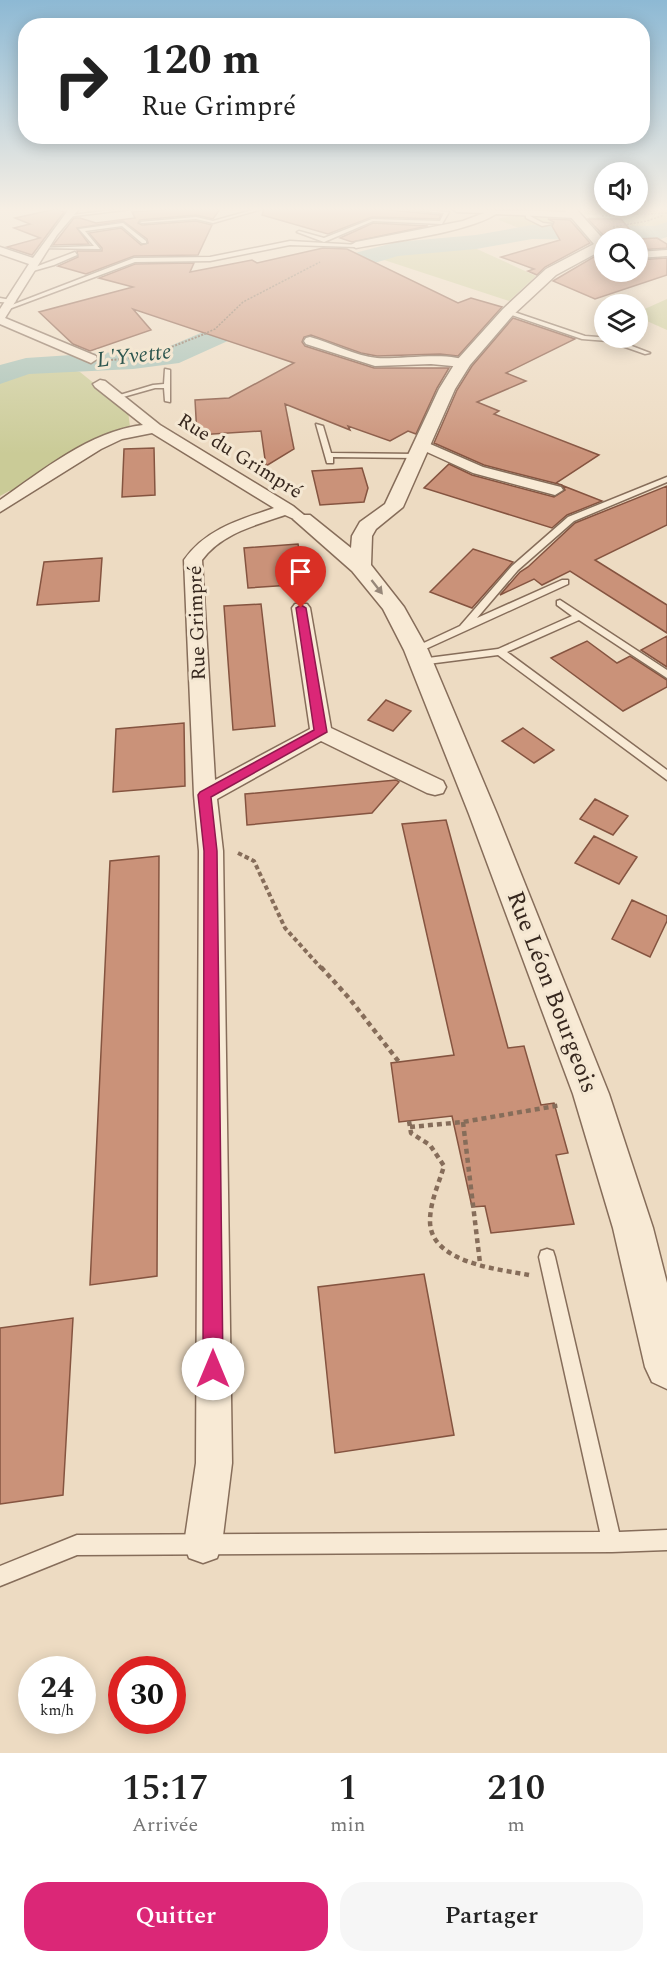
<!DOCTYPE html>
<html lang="fr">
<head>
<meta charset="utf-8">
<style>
	body { margin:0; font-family:Spectral,serif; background:#f6f6f6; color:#222; height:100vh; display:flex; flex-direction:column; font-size:22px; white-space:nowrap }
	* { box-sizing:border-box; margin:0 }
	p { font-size:20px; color:#767676 }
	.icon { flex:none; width:33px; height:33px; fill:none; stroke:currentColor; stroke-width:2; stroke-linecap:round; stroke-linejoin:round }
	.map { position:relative; height:1753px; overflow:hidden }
	.sheet { display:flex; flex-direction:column; background:#fff; flex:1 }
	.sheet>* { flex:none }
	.guide { position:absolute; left:18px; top:18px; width:632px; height:126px; border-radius:24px; box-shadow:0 3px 15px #0003; background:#fff; color:#222; overflow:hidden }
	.buttons { position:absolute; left:594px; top:162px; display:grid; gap:12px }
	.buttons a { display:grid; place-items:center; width:54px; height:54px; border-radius:50%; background:#fff; box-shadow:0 3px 15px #0003; font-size:30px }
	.speed { position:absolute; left:18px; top:1656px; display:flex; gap:12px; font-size:30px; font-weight:700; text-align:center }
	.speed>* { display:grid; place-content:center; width:78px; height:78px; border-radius:50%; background:#fff; box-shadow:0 3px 15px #0003; line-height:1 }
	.speed small { font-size:15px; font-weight:400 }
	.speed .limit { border:9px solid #d22; background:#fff; color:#111 }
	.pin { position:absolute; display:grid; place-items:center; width:51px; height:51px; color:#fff; margin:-62px -26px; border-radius:50% 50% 50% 0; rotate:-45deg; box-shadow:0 0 6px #0007 }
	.pin .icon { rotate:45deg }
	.me { position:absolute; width:66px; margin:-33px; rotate:0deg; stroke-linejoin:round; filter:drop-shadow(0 0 4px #0008) }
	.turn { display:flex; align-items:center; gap:21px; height:126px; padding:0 24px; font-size:27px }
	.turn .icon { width:78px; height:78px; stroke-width:2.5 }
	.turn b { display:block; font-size:42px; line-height:51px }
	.eta { display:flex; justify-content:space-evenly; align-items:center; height:102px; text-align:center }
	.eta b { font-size:36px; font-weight:600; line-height:42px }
	.action { display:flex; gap:12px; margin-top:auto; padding:12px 24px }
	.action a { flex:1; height:69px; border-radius:24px; background:#db2777; color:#fff; font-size:24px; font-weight:600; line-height:69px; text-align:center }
	.action a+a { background:#f6f6f6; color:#222 }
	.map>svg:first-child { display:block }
	.green { fill:#cacb97 }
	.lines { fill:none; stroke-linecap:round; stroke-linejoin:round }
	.river { fill:#a4c0b5; fill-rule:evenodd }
	.building { fill:#ca9279; stroke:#855440; stroke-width:1.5 }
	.service-casing { stroke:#866d5a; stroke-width:3 }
	.minor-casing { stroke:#866d5a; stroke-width:3 }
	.tertiary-casing { stroke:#866d5a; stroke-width:3 }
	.path-far3 { stroke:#866d5a; stroke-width:1.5; stroke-dasharray:2 1.5; stroke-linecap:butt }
	.path-far2 { stroke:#866d5a; stroke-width:2; stroke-dasharray:2 1.5; stroke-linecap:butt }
	.path-far1 { stroke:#866d5a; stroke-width:4; stroke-dasharray:4.5 3; stroke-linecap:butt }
	.path { stroke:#866d5a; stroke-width:4.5; stroke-dasharray:5 4; stroke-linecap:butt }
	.service { fill:#f8ead5; fill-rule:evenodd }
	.minor { fill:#f8ead5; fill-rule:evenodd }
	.tertiary { fill:#f8ead5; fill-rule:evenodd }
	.oneway { fill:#97887a }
	.route { fill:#db2777; stroke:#8e194d; stroke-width:1.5 }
	.labels { text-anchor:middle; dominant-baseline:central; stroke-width:6; stroke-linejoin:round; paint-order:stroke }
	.far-street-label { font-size:20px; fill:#36271e; stroke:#f4e7d2 }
	.far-water-label { font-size:22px; font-style:italic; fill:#2d564f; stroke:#f4e7d2 }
	.street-label { font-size:24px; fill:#36271e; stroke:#f4e7d2 }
</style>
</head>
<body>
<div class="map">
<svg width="667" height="1753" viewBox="0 0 667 1753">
	<rect width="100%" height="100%" fill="#eddbc2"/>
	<!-- green -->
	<path class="green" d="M583 209H667V228L663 226 647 232 596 231 595 228 609 227H594L588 217 649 215H584Z
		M511 216 567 218 575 228 528 232 497 219Z
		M466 244 536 276 509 301 372 256 401 250Z
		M667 299V330L638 317V312Z
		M59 367 80 372 128 411 130 427 14 492 9 491 0 496V378L28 369Z"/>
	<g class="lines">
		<!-- river -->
		<path class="river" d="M667 222V237L658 240 532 239 476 249 398 256 341 273 358 289 353 297 259 312 253 316 241 335 179 363 133 369 29 374 0 384V365L26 358 163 349 222 324 234 306 243 300 329 287 315 273 328 260 397 242 476 235 532 225 655 226Z"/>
	</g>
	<!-- building -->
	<path class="building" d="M56 209 64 212 32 255 7 247 40 238 14 228 30 224 15 218Z
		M176 209H220L213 219 196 215 140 220 138 223 142 225 196 221 212 225 198 255 134 256 86 274 58 266 78 257 77 251H102V248L89 233 121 228 141 245 148 243 147 239 123 221 77 228 89 244 53 245 74 218H80L96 223 135 218 132 212Z
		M264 209H379L441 215 439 219 372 217 328 234 262 215Z
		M548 219 570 220 590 243 545 267 537 275 528 271 534 269 501 257 560 240 552 226 554 222Z
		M588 219H621L637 238H606Z
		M373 223 428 226 352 242 340 238Z
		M657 238 667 244V248L638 250V239Z
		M323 248 347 249 458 303 471 298 502 307 458 356 440 354 377 356 361 353 311 335 304 337 302 342 305 346 374 368H449L437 388 416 434 408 431 390 441 348 426 350 430 285 404 294 449 266 466 261 431 197 435 195 400 229 398 294 363 133 309 151 330 90 351 73 344 39 312 133 287 99 278 135 264 194 263 190 272 252 260 257 263Z
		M604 251V272H638V260L667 258V275L595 299 553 281Z
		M513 318 575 339 506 373 526 381 477 402 499 411 494 414 599 455 556 483 602 501 567 515 552 528 424 488 449 464 472 475 554 497 565 490 562 485 484 465 434 443 457 390 472 366Z
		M154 448 155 495 122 497 124 449Z
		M362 468 368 488 364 502 320 505 312 471Z
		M667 486V525L595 560 667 605V633L570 571 542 585 534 579 500 595 520 572 528 567 575 523Z
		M298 544 306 584 248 588 244 548Z
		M473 549 513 562 472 608 430 592Z
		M102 558 99 601 37 605 44 562Z
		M261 604 275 726 233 730 224 606Z
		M667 636V667L641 650Z
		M587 641 617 663 630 656 667 680V687L623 711 551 658Z
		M386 700 411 711 393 731 368 720Z
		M184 723 185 786 113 792 116 729Z
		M523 728 554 750 534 763 502 741Z
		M396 780 399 782 372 813 247 825 245 794Z
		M595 799 628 816 613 835 580 819Z
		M446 820 508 1048 524 1046 541 1105 554 1103 568 1153 556 1155 574 1224 491 1233 485 1206 472 1207 452 1116 399 1122 391 1063 454 1055 402 824Z
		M594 836 637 857 619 884 575 863Z
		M159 856 157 1276 90 1285 110 861Z
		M632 900 667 916V921L650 957 612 939Z
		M424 1274 454 1435 335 1453 318 1287Z
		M73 1318 63 1495 0 1504V1328Z"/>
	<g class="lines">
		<defs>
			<path id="service" d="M121 209H132L66 217 64 216Z
				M256 209H262L213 223 196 219 142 223 140 222 196 217 213 221Z
				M404 209 449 212 442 224 373 221 324 242 297 232 299 231 324 238 372 219 440 221 444 213Z
				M526 213H530V216L543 223 552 224 542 226 526 218Z
				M123 223 146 241V243H142L122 226 85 231 100 249 41 248 94 246 79 229Z
				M290 241 359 245 356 247 290 245 210 261 135 262 9 309 4 308 134 258 210 257Z
				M75 252 77 255 54 265 33 271 30 269Z
				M0 298 16 301 13 303 0 302Z
				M508 310 585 336 611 338 650 353 645 354 608 341 582 339 506 313Z
				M165 369 170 370V402L165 401 164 388H155L116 399 113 397 153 385 164 384Z
				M316 424 323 426 331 453 415 454 419 456 415 458 333 457V463H327Z
				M667 477V482L574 521 518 570 477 618 562 580H568V584L419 652H413V648L460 626 512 566 568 517Z
				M560 600 667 670V678L579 620 507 652 667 770V780L498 655 420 665 415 662 420 659 498 649 572 616 557 605V601Z
				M547 1249 553 1251 555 1257 619 1532 667 1530V1550L612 1552 77 1555 0 1586V1566L77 1535 600 1532 539 1257 541 1251Z"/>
			<path id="minor" d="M69 209H79L57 235 5 318 96 356 97 359 91 363 0 324V309L29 264 0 254V247L33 258Z
				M452 209 575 212 580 215 575 218 496 214C466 233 393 241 356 248L351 245 356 242 463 221 484 213 457 212Z
				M667 250V256L638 258V252Z
				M310 337C332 343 355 356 377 358 397 360 456 350 469 363L463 367 431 364 375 366 306 344 304 341 306 338Z
				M100 380 105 381 160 425 293 506 304 515 296 520 285 515C254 526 222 533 202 560L215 780 310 729 292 608 295 604H307L310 608 331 728 443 781 446 787 443 793 435 795 427 793 321 741 217 799 223 851 232 1463 222 1544 217 1558 203 1563 189 1558 184 1544 196 1463 199 851 194 795 184 560C206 529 239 520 274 508L152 433 122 439 101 449 0 512V500C42 471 90 431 143 425L95 387 93 384Z
				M421 440 483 467 561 487 563 490 555 495 473 473 416 447 414 444 416 441Z"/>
			<path id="tertiary" d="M564 209H576L604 240V249L556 275 513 315 470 365 455 389 403 507 376 529 372 536 371 565 404 607 428 650 497 814 609 1094 653 1228 667 1283V1389L652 1382 645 1367 613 1228 573 1094 469 814 404 650 383 609 352 571 293 519 296 515H310L351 548 352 536 360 522 385 504 439 389 457 360 503 309 546 269 594 244Z"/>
		</defs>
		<!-- service casing -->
		<use href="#service" class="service-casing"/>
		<!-- minor casing -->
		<use href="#minor" class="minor-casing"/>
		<!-- tertiary casing -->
		<use href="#tertiary" class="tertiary-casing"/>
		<!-- path-far3 -->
		<path class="path-far3" d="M632 214 667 209
			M602 216 667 213
			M613 227 647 221 664 215
			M204 334 215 329 243 302 320 262"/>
		<!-- path-far2 -->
		<path class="path-far2" d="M111 360 146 357 207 333"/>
		<!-- path-far1 -->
		<path class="path-far1" d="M238 853 254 861 285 928 322 969"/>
		<!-- path -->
		<path class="path" d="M321 967 349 998 399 1062
			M409 1121 411 1133 430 1145 444 1166C439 1183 430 1202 430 1221 430 1263 498 1269 529 1275
			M463 1122 480 1263
			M410 1127 463 1122 561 1105"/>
		<!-- service -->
		<use href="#service" class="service"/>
		<!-- minor -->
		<use href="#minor" class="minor"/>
		<!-- tertiary -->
		<use href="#tertiary" class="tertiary"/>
	</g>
	<!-- one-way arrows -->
	<defs><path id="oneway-solid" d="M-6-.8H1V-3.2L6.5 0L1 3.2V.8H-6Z" transform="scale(1.5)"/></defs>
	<use class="oneway" href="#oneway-solid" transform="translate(377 587) rotate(52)"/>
	<!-- sky -->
	<linearGradient id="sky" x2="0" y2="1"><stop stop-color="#8db9d4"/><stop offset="0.46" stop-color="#f7efe4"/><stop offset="1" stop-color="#f7efe4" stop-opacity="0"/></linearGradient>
	<rect width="667" height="454" fill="url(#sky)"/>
	<!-- route -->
	<path class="route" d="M301 605 306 608 327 732 211 797 217 851 223 1369 220 1376 213 1379 206 1376 203 1369 204 851 198 795 200 792 314 730 296 608Z"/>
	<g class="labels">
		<!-- far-street labels -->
		<g class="far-street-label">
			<text transform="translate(240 456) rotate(32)">Rue du Grimpré</text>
			<text transform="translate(197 623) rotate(-92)">Rue Grimpré</text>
		</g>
		<!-- far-water labels -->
		<g class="far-water-label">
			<text transform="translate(134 356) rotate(-7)">L'Yvette</text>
		</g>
		<!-- street labels -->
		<g class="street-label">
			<text transform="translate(552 992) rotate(69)">Rue Léon Bourgeois</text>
		</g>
	</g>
</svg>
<div class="buttons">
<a><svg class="icon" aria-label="sound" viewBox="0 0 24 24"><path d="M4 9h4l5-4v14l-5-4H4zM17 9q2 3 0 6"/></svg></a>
<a><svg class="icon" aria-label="search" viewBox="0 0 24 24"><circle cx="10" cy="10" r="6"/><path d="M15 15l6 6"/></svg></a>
<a><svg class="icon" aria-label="layers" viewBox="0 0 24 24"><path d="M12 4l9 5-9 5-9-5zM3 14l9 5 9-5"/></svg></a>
</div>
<div class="speed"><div>24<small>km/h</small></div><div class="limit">30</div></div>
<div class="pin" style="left:301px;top:608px;background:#d93025"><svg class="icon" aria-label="arrive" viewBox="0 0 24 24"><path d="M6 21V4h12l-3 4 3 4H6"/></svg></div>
<svg class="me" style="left:213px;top:1369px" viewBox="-20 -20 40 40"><circle r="19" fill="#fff"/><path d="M0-13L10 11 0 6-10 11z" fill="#db2777"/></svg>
<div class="guide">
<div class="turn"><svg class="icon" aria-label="right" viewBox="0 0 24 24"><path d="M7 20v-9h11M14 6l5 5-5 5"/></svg><div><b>120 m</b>Rue Grimpré</div></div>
</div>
</div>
<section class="sheet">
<div class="eta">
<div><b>15:17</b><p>Arrivée</p></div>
<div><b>1</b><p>min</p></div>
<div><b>210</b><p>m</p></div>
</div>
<div class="action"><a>Quitter</a><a>Partager</a></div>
</section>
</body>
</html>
